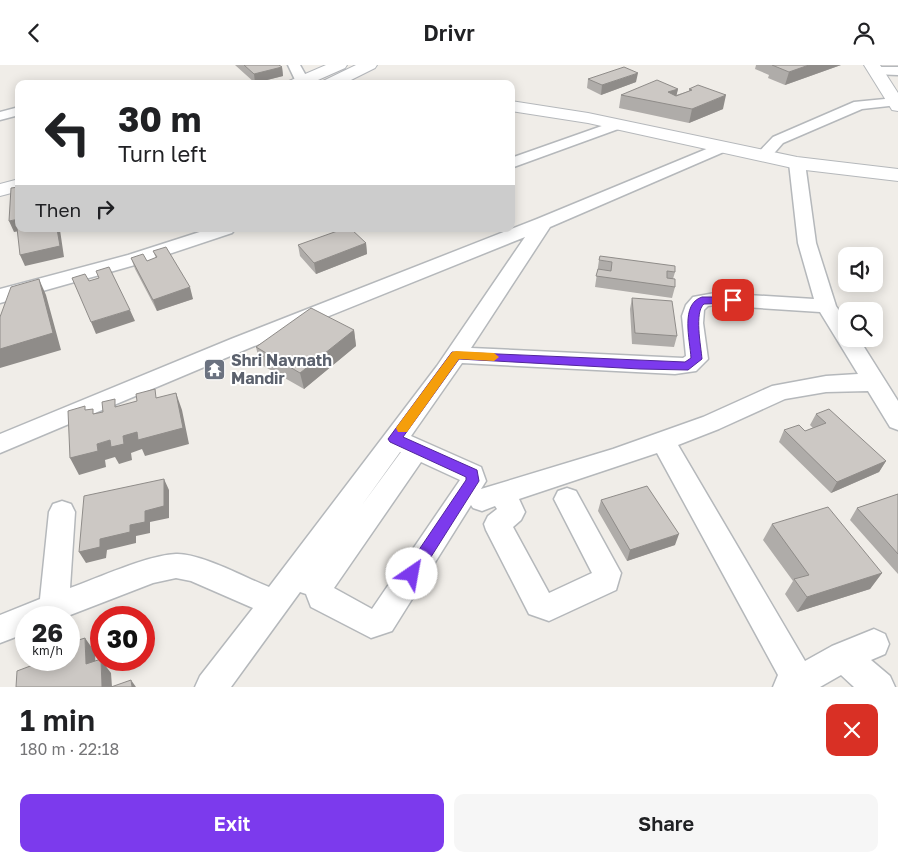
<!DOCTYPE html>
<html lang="en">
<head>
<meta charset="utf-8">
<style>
	body { margin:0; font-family:"Golos Text",sans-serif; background:#f6f6f6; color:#202124; height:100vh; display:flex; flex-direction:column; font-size:19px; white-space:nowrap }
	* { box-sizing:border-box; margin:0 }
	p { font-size:16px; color:#757577 }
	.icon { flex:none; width:28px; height:28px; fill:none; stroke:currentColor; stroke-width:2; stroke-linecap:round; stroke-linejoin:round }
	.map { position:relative; height:622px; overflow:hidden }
	.drawer { display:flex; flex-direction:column; background:#fff; flex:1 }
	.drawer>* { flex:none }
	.hud { position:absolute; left:15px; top:15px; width:500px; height:152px; border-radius:10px; box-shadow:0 2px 12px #0003; background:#fff; color:#202124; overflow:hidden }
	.fabs { position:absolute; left:838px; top:182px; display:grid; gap:10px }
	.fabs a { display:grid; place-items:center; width:45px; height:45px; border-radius:10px; background:#fff; box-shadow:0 2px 12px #0003; font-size:25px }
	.speed { position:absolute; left:15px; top:541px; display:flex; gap:10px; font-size:25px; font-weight:700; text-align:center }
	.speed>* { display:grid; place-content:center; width:65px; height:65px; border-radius:50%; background:#fff; box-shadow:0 2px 12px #0003; line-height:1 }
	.speed small { font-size:12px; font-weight:400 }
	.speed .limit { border:8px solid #d22; background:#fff; color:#111 }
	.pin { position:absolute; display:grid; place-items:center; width:42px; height:42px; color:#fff; margin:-21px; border-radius:10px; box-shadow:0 2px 8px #0006 }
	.me { position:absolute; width:55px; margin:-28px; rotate:33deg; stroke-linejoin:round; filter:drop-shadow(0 0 4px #0008) }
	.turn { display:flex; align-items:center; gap:18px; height:105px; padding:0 20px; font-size:22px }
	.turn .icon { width:65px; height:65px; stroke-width:2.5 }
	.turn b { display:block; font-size:35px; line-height:42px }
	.then { display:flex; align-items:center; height:48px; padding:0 20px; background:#0003; gap:10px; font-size:19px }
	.round { display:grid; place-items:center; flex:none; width:52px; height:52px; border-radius:10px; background:#f6f6f6 }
	.head { display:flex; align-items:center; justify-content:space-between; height:85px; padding:0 20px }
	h1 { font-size:30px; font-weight:600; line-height:38px }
	.action { display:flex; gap:10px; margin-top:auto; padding:10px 20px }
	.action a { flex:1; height:58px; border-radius:10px; background:#7c3aed; color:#fff; font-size:20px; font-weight:600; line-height:58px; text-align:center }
	.action a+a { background:#f6f6f6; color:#202124 }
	header { display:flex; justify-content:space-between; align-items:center; height:65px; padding:0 20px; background:#fff; font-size:22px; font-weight:600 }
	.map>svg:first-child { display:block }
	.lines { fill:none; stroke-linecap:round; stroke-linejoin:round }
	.minor-casing { stroke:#b5b8bb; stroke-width:3 }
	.tertiary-casing { stroke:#b5b8bb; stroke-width:2 }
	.secondary-casing { stroke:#b4b7bb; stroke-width:2 }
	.minor { fill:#fff; fill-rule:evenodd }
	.tertiary { fill:#fff; fill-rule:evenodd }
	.secondary { fill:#fff; fill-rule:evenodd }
	.wall { fill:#afaca9 }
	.shaded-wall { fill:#8f8c89 }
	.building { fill:#ccc8c4; stroke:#8f8c89 }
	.route { fill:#7c3aed; stroke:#51269a }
	.slow { fill:#f59e0b }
	.labels { text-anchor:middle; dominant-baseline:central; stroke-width:4; stroke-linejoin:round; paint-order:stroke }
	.worship-label { font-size:16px; font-weight:bold; fill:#5b616d; stroke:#fff; text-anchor:start }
</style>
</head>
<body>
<header><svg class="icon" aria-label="back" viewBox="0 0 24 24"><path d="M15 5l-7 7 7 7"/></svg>Drivr<svg class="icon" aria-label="person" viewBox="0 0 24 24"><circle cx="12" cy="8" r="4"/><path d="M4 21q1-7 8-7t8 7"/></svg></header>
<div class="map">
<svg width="898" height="622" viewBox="0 0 898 622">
	<rect width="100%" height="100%" fill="#f0ede8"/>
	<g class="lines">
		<defs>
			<path id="minor" d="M288 0H300L309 16 307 19H297Z
				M877 2H898V10L872 9 871 6 872 3Z
				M895 33 898 34V40L862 44 783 78 769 94H757L755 91 773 72 854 37Z
				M19 42V50L0 55V47Z
				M616 56 621 57 623 60 621 63 511 103V93Z
				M721 78 726 80 729 83 726 86 550 162 471 283 683 293 686 291 682 251 686 240 693 232 715 228 814 234 798 178 789 98 791 95H803L805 98 816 178 836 241 846 256V274H859L898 336V365L890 362 868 326 826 327 785 334 719 364 678 380 805 596 832 581 874 564 885 569 889 579 885 589 871 595 890 611 895 622H854L841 610 820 622H773L778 610 657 388 519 434 525 447 521 455 513 462 549 528 592 508 554 434 558 426 567 423 576 426 621 508 616 525 549 556 529 549 486 465 484 459 488 451 497 444 495 441 482 446 473 443 471 440 392 566 371 573 311 542 306 529 300 527 231 622H195L200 611 253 543 191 516 176 513 153 518 65 552H26V568L0 578V550L40 534 49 447 53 439 62 436 71 439 75 447 70 523C98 513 148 490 176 489 200 488 246 513 269 522L437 301 525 172 247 284 0 388V369L231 274 537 154ZM715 240 820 247 858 309 826 311 772 321 703 352 613 384 481 424 486 416 481 402 411 371 462 298 675 309 696 306 708 294 703 258 704 245 708 241ZM400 387H401L362 440ZM421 397 460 415 372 544 334 523Z
				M209 164H235L232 168 142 198 0 238V224L128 190Z"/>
			<path id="tertiary" d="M864 0H880L898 28V46L892 45Z
				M511 36 588 48 797 92 898 104V116L797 104 588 58 511 46Z"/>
			<path id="secondary" d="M326 0H347L345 3 309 19H287L289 16Z
				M356 0H377L375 3 343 19H321L323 16Z
				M19 114V126L0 131V119Z"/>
		</defs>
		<!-- minor casing -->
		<use href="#minor" class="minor-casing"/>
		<!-- tertiary casing -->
		<use href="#tertiary" class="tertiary-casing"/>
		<!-- secondary casing -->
		<use href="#secondary" class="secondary-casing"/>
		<!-- minor -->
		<use href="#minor" class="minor"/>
		<!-- tertiary -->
		<use href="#tertiary" class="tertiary"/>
		<!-- secondary -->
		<use href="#secondary" class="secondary"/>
	</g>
	<!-- wall -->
	<path class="wall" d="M235 0H279L282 2 283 11 255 18Z
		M756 0H841L785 20 768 13 769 10 755 4Z
		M588 14 636 17 601 30 587 23Z
		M678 24 676 30 689 26V24L723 44 689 58 619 43 621 30Z
		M366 178 367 189 316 209 300 191 298 180Z
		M153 186 193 234 157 246 135 204 131 193 147 196 156 193Z
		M599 195 675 207 673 214 675 222 672 233 595 222Z
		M632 233 677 271 674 282 632 279 630 244Z
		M354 265 356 281 304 324 260 299 256 282Z
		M816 349 886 396 879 407 831 428 779 377 784 365 805 366 813 363 810 360Z
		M898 429V509L850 455 857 443Z
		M601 435 675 480 627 496 598 446Z
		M772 459 882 508 870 524 797 547 785 529 793 516 763 475Z"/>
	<!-- shaded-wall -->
	<path class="shaded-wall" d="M809 0H841L785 20 789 7Z
		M282 2 283 11 255 18 254 9Z
		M638 8 636 17 601 30 602 20Z
		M678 24 675 37 668 27Z
		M726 30 723 44 689 58 692 44Z
		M19 154V164H31L14 167 9 156Z
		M57 164H59L60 165 64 192 25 201 20 190Z
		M366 178 367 189 316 209 314 198Z
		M39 214 46 230 61 285 0 303V284Z
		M190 222 193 234 157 246 153 235Z
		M130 245 135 256 96 269 91 257Z
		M354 265 356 281 304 324 300 308Z
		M176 328 182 345 189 379 145 391 142 384 131 388 132 395 119 399 115 392 105 395 106 402 79 410 70 393 97 379 123 371Z
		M886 396 879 407 831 428 837 417Z
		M164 414 169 425V453L150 457V468L136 471V478L107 485 106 493 86 498 79 487 100 474 130 460 145 446Z
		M679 469 675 480 627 496 630 485Z
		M882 508 870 524 797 547 807 532Z
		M85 573 95 587 96 613 86 599Z
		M101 595 111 608 112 622H102Z
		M131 615 136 622H132Z"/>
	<!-- building -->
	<path class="building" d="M244 0H279L282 2 254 9Z
		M772 0H809L789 7Z
		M624 2 638 8 602 20 588 14Z
		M657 15 678 24 668 27 676 31 692 25 689 24 698 20 726 30 692 44 621 30Z
		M19 122V154L9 156 11 123Z
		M19 162V164H57L60 181 20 190 17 163Z
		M343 164H351L366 178 314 198 298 180Z
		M166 182 190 222 153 235 131 193 143 189 147 196 157 192 153 186Z
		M600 191 675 201V207L667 206V213L675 214V222L596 211 598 204 611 206 612 197 599 195Z
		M109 202 130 245 91 257 72 213 85 209 89 216 99 213 96 206Z
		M39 214 53 268 0 284V252L11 222Z
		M632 233 672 236 677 271 635 268Z
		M311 243 354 265 300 308 256 282Z
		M155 324 156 333 176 328 183 363 138 375 137 367 123 371 124 379 111 382 110 375 97 379 98 386 70 393 68 346 85 341V345L93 344V349L103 347 102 337 115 334V342L137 336 136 329Z
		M829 344 886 396 837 417 784 365 799 360 805 366 826 358 816 349Z
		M164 414V441L145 446V457L130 460V467L100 474V482L79 487 84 431Z
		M647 421 679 469 630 485 601 435Z
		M898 429V489L857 443Z
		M828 442 882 508 807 532 794 514 809 510 772 459Z
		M85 573 86 599 101 594 102 622H16L17 606 41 597V595H69V578Z
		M131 615 132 622H111Z"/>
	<!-- route -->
	<path class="route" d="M702 232H733L738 235 733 238 704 239C694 247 701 281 702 294L688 305 640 304 459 294 403 372 477 405 479 416 417 514 412 515 406 514 404 509 406 504 466 415V412L390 377 388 374 452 287 685 297 691 293C690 275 680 239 702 232Z"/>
	<!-- slow -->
	<path class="slow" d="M456 286 494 288 499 292 494 296 459 294 407 367H398L396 363 398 360 452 287Z"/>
	<!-- icons -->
	<defs>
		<symbol id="temple-square" viewBox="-11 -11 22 22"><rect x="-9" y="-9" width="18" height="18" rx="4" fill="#6b7280" stroke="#fff"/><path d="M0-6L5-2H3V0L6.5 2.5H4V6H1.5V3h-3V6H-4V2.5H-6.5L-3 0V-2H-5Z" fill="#fff"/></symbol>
	</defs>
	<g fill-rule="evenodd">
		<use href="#temple-square" x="202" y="292" width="25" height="25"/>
	</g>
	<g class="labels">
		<!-- worship labels -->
		<g class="worship-label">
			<text x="231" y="295">Shri Navnath<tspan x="231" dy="18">Mandir</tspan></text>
		</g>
	</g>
</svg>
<div class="fabs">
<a><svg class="icon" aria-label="sound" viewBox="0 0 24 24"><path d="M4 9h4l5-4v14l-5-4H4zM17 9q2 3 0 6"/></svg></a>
<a><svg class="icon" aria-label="search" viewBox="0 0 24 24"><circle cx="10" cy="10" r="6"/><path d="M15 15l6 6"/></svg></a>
</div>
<div class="speed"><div>26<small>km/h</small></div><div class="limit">30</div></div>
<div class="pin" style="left:733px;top:235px;background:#d93025"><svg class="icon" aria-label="arrive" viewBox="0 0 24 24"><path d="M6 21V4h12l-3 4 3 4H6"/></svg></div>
<svg class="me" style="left:412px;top:509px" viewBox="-20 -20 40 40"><circle r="19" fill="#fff"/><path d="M0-13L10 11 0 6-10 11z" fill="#7c3aed"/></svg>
<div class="hud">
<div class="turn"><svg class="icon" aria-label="left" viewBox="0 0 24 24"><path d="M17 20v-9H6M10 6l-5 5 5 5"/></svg><div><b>30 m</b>Turn left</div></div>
<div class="then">Then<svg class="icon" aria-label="right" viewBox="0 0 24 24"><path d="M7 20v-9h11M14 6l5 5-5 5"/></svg></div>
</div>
</div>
<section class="drawer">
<div class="head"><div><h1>1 min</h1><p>180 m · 22:18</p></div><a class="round" style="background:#d93025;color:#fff"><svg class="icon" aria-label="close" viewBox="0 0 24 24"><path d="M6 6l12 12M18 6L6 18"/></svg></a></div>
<div class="action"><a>Exit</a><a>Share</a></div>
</section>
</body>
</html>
